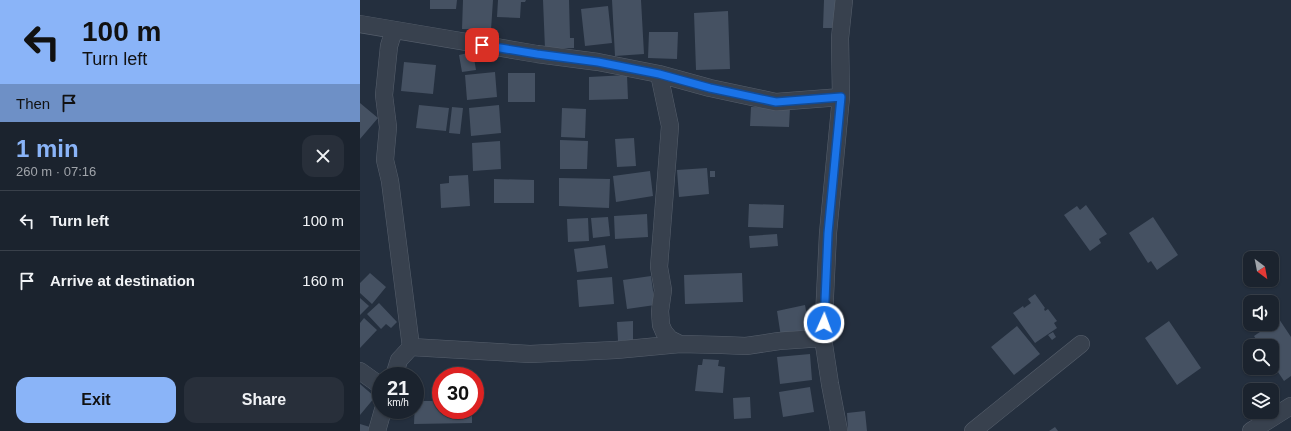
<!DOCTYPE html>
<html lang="en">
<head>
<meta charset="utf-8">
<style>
	body { margin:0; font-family:Helvetica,sans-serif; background:#282f3a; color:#f1f3f6; height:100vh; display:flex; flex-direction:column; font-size:15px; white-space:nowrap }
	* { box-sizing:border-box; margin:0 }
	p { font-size:13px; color:#a0a4aa }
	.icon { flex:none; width:22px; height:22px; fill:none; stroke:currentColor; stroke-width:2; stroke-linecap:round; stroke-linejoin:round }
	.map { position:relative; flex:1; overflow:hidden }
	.details { display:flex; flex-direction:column; background:#1b232e; width:360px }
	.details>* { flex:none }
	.hud { background:#8ab4f8; color:#111; overflow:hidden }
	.needle { width:26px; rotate:148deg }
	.tools { position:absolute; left:883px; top:251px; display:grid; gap:8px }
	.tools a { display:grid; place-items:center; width:36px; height:36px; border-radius:8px; background:#1b232e; box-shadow:0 1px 3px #0004,0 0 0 1px #39404a; font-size:20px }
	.speed { position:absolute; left:12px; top:367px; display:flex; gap:8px; font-size:20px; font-weight:700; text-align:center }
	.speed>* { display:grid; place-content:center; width:52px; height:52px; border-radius:50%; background:#1b232e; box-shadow:0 1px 3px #0004,0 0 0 1px #39404a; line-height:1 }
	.speed small { font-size:10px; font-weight:400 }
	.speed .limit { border:6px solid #d22; background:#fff; color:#111 }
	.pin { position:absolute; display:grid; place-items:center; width:34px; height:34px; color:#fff; margin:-17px; border-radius:8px; box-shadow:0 2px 6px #0006 }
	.me { position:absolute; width:44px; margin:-22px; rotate:2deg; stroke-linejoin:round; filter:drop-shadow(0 0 3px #0008) }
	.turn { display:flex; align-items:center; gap:14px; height:84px; padding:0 16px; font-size:18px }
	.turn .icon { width:52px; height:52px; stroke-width:2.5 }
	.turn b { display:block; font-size:28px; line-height:34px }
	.then { display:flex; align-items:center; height:38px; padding:0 16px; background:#0003; gap:8px; font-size:15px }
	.round { display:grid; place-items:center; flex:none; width:42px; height:42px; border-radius:12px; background:#282f3a }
	.headline { display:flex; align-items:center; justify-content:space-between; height:68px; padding:0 16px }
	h1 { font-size:24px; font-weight:800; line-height:30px; color:#8ab4f8 }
	.action { display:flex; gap:8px; margin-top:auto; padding:8px 16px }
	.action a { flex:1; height:46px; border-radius:12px; background:#8ab4f8; color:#111; font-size:16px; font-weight:800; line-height:46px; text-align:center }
	.action a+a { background:#282f3a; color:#f1f3f6 }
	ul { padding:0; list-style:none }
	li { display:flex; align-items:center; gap:12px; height:60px; padding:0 16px; border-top:1px solid #39404a }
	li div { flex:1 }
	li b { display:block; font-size:15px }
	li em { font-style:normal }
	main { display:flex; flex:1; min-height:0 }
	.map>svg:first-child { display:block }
	.building { fill:#455162 }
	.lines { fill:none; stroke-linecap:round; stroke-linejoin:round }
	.minor-casing { stroke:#565f6c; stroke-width:18 }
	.minor { stroke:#38414e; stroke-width:17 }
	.route-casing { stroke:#114b97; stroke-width:10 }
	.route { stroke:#1a73e8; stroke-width:7 }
</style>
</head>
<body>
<main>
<section class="details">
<div class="hud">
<div class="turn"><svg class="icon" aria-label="left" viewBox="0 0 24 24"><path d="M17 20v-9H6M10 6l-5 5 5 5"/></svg><div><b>100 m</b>Turn left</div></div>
<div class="then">Then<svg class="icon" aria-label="arrive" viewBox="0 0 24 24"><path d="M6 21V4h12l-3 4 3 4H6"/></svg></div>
</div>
<div class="headline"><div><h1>1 min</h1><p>260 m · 07:16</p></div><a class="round"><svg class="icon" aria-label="close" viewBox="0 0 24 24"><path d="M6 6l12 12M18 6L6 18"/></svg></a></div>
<ul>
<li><svg class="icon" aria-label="left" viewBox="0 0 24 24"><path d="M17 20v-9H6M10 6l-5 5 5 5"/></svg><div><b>Turn left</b></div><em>100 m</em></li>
<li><svg class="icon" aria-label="arrive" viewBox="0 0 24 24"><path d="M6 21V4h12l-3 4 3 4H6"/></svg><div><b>Arrive at destination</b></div><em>160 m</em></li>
</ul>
<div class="action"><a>Exit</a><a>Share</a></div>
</section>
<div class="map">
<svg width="931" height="431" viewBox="0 0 931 431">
	<rect width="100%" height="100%" fill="#242f3e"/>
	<!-- building -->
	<path class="building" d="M70 0H97L96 9H70Z
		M103 0H133L131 30 102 29Z
		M138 0H166L165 2H161L160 18 137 17Z
		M183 0H209L210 38H214V48L185 49Z
		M252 0H281L284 54 255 56Z
		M464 0H478L477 28H463Z
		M248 6 252 43 225 46 221 9Z
		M368 11 370 69 336 70 334 13Z
		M289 32H318L317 59 288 58Z
		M120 50 127 51 126 60 119 59Z
		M113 52 116 70 102 72 99 55Z
		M44 62 76 65 73 94 41 91Z
		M135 72 137 97 107 100 105 75Z
		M148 73H175V102H148Z
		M267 75 268 99 229 100V77Z
		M0 103 18 118 0 139Z
		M59 105 89 108 86 131 56 128Z
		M139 105 141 133 111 136 109 108Z
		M92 107 103 108 100 134 89 133Z
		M391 107 430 108 429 127 390 126Z
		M202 108 226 109 225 138 201 137Z
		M274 138 276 166 257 167 255 139Z
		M200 140 228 141 227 169H200Z
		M140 141 141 169 113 171 112 143Z
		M347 168 349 194 319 197 317 170Z
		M290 171 293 196 256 202 253 176Z
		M350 171H355V177H350Z
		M108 175 110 206 81 208 80 184 89 183V176Z
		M199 178 250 179 249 208 199 206Z
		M134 179 174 180V203H134Z
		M389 204 424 205 423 228 388 227Z
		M726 205 747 234 739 239 741 243 730 251 704 215 717 206 720 210Z
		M287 214 288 237 255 239 254 216Z
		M248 217 250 236 233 238 231 218Z
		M793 217 818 255 797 270 791 261 788 263 769 233Z
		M228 218 229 241 208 242 207 219Z
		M417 234 418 246 390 248 389 236Z
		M245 245 248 268 217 272 214 249Z
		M10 273 26 287 12 304 0 293V283Z
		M382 273 383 302 325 304 324 275Z
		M291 276 295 305 267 309 263 280Z
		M252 277 254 304 219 307 217 280Z
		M675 294 685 308 684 309 685 311 688 309 697 321 694 323 697 328 675 343 653 313 663 306 664 308 671 303 668 299Z
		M0 298 9 306 0 315Z
		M19 303 37 322 31 328 26 324 21 329 7 314Z
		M445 305 450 332 421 337 417 311Z
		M4 318 17 330 0 348V323Z
		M919 319 931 337V376L924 381 912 363V346H900L894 336Z
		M273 321V340L258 341 257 322Z
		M809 321 841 368 817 385 785 338Z
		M657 326 680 354 654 375 631 347Z
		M693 332 696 337 692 340 688 335Z
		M450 354 452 380 420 384 417 357Z
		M343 359 359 360 358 366 365 367 363 393 335 391 338 365H342Z
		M0 384 15 397 0 415Z
		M450 387 454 412 423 417 419 392Z
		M390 397 391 418 374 419 373 398Z
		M55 401H81V410H112V423L54 424Z
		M505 411 507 431H488L487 413Z
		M0 424 10 427 8 431H0Z
		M695 427 698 431H689Z"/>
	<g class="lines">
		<defs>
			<path id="minor" d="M0 24 177 54 238 62 299 74 350 88 416 102 481 97
				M34 30 29 46 24 95 28 127 25 160 30 181 51 347
				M299 74 310 126 299 267 303 290 300 311 301 325 304 332 310 339 320 344 362 345 386 346 419 341 463 338
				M0 371 21 386
				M34 376 39 360 51 347 170 354 256 350 320 344
				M17 431 23 410
				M479 431 470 384 463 338 468 233 481 97 480 38 484 0
				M613 431 721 344
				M891 431 931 406"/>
		</defs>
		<!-- minor casing -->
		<use href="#minor" class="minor-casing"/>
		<!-- minor -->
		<use href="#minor" class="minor"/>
	</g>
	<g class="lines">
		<defs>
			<path id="route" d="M122 45 177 54 238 62 299 74 350 88 416 102 481 97 468 233 464 323"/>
		</defs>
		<!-- route casing -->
		<use href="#route" class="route-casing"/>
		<!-- route -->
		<use href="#route" class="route"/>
	</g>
</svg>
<div class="tools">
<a><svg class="needle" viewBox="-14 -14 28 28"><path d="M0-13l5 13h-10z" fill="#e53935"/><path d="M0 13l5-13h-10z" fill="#a0a4aa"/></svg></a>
<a><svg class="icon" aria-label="sound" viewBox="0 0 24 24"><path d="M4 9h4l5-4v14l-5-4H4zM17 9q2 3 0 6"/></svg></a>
<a><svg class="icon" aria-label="search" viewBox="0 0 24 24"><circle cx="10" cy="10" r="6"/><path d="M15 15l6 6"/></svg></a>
<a><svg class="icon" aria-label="layers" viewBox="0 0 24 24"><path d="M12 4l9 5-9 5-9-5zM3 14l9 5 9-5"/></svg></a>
</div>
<div class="speed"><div>21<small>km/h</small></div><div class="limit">30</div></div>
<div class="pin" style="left:122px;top:45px;background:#d93025"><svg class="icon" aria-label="arrive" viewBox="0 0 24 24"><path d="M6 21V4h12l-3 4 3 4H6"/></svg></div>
<svg class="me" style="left:464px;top:323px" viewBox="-20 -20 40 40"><circle r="17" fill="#1a73e8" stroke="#fff" stroke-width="3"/><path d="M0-11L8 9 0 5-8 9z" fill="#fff"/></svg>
</div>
</main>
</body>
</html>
